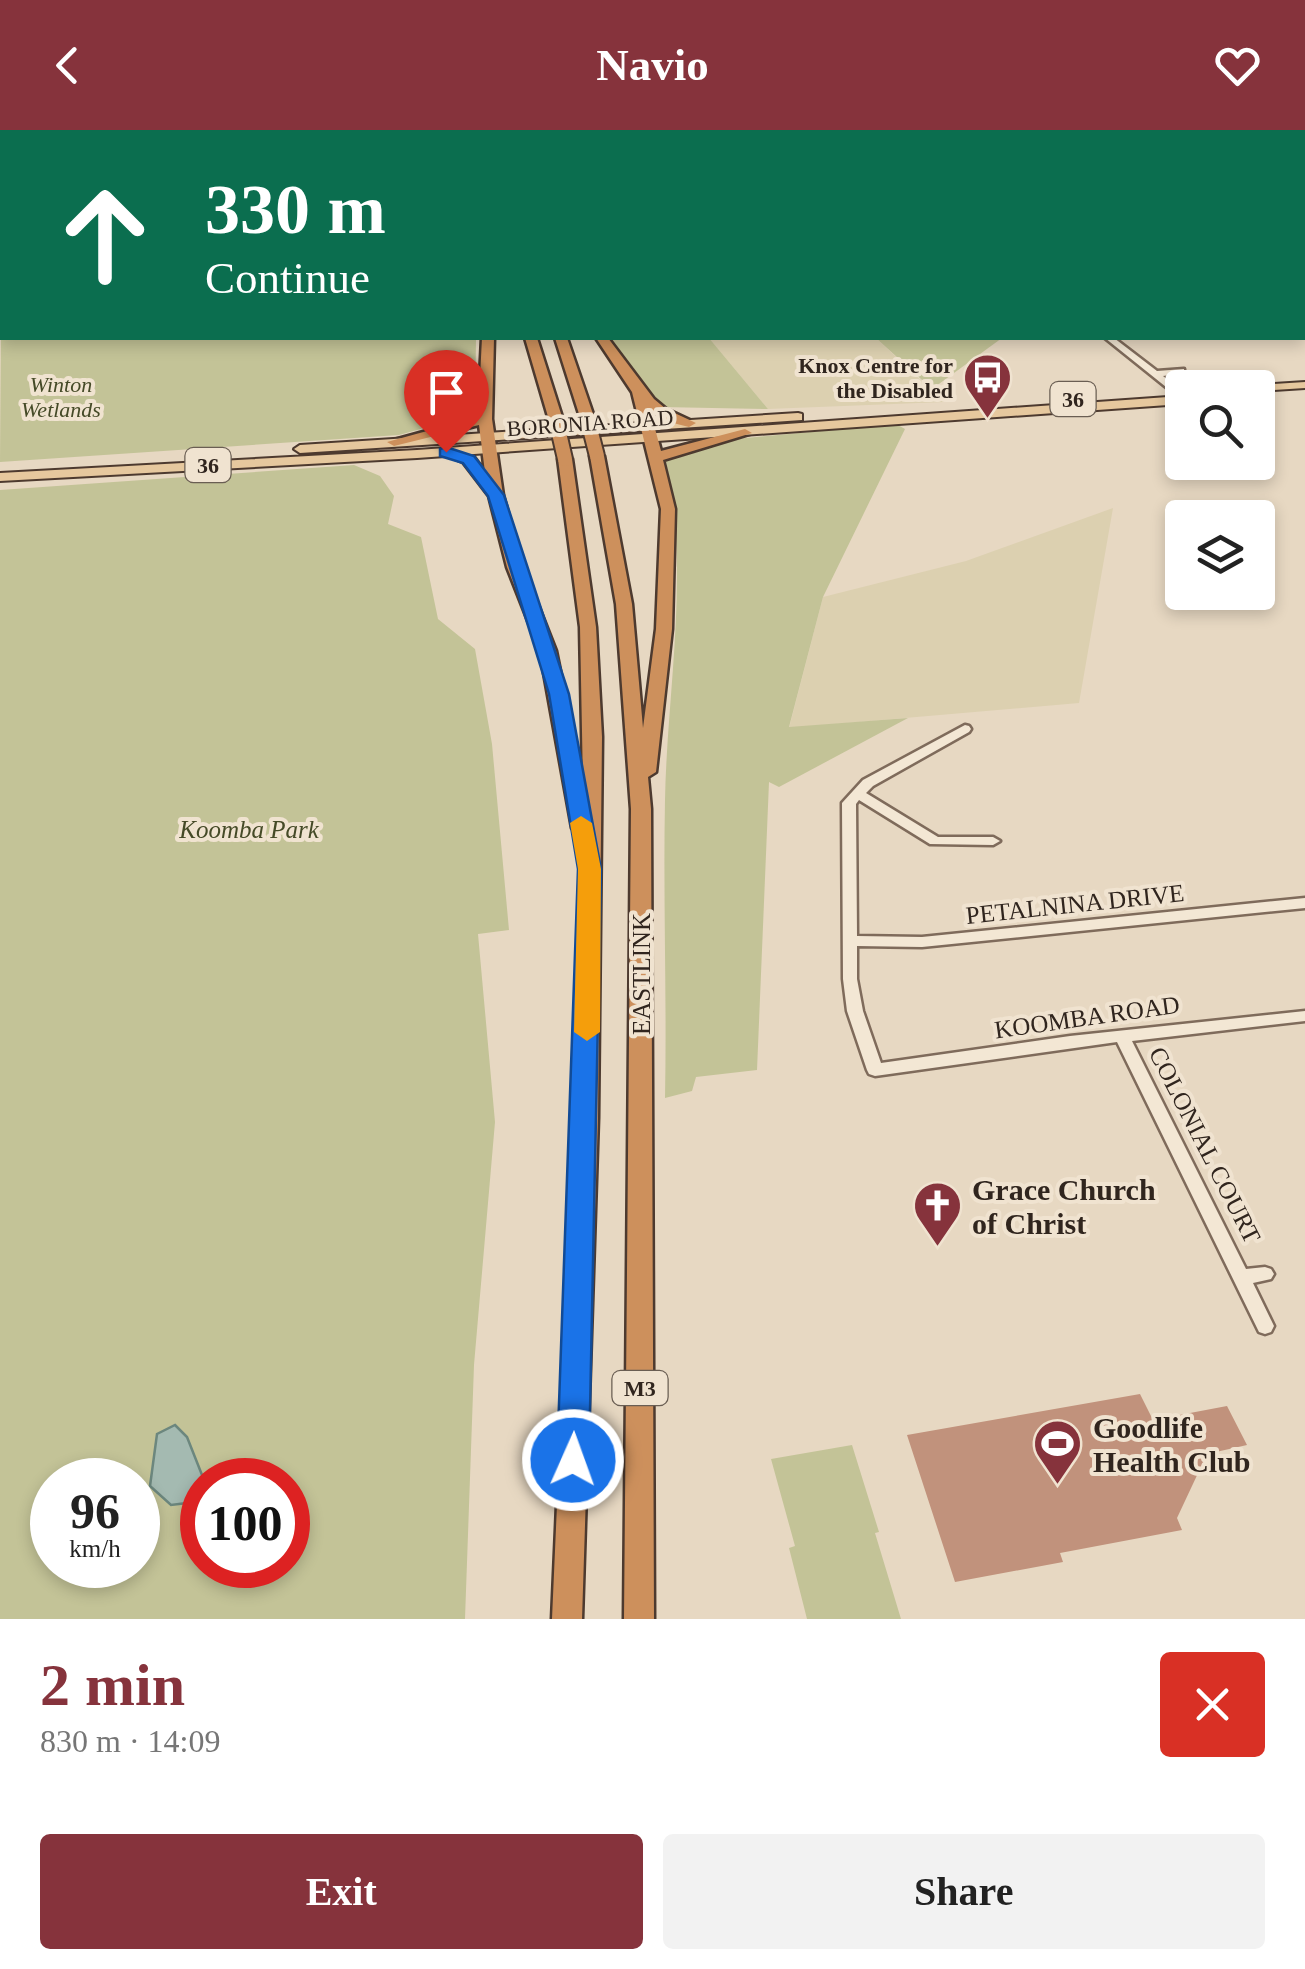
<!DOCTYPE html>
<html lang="en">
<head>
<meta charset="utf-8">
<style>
	body { margin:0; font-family:"Times New Roman",serif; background:#f2f2f2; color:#222; height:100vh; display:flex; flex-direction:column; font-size:38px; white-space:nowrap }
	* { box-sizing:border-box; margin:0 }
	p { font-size:32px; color:#767676 }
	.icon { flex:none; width:55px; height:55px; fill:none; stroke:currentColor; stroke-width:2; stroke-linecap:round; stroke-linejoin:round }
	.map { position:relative; height:1489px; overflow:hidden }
	.drawer { display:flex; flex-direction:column; background:#fff; flex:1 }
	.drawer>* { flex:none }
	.top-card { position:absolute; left:0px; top:0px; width:1305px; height:210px; box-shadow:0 5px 15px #0003; background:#0b6e4f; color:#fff; overflow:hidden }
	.controls { position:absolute; left:1165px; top:240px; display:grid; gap:20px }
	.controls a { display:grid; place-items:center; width:110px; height:110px; border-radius:10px; background:#fff; box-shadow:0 5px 15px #0003; font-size:50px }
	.speed { position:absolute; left:30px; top:1328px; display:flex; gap:20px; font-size:50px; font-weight:700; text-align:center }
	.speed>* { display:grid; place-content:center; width:130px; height:130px; border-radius:50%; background:#fff; box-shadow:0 5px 15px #0003; line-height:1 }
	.speed small { font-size:25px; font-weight:400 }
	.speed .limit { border:15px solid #d22; background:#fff; color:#111 }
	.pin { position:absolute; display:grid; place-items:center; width:85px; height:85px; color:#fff; margin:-102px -42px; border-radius:50% 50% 50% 0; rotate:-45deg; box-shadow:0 0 10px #0007 }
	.pin .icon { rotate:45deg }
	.me { position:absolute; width:110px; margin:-55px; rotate:2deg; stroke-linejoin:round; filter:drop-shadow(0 0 8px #0008) }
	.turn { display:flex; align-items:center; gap:35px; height:210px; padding:0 40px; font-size:45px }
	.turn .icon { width:130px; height:130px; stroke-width:2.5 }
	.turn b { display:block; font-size:70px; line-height:85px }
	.round { display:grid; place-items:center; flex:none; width:105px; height:105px; border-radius:10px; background:#f2f2f2 }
	.headline { display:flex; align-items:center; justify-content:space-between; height:170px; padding:0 40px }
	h1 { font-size:60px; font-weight:700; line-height:75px; color:#86333c }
	.action { display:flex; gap:20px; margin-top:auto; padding:20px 40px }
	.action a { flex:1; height:115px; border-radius:10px; background:#86333c; color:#fff; font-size:40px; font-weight:700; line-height:115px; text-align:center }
	.action a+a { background:#f2f2f2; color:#222 }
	header { display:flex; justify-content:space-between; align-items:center; height:130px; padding:0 40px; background:#86333c; color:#fff; font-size:45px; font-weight:700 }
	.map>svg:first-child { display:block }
	.farmland { fill:#dcd0b0 }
	.green { fill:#c3c397; fill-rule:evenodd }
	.water { fill:#a4bab1; stroke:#6c877e; stroke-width:2.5 }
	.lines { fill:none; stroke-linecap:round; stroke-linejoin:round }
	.stream { stroke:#6c877e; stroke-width:2.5 }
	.building { fill:#c1927c }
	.minor-casing { stroke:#7f6b5b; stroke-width:5 }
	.major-casing { stroke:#4d3a2f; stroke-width:4 }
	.highway-casing { stroke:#4d3a2f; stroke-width:5 }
	.minor { fill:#f3e7d4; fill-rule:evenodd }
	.major { fill:#e6c89e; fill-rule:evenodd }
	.highway { fill:#cd905c; fill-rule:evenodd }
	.highway-bridge-casing { stroke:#4d3a2f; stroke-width:18; stroke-linecap:butt }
	.highway-bridge { stroke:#cd905c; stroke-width:14 }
	.route { fill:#1a73e8; stroke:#114b97; stroke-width:2.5 }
	.slow { fill:#f59e0b }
	.labels { text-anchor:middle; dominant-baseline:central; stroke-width:8; stroke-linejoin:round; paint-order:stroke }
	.far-poi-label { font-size:22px; font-weight:bold; fill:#30251e; stroke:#f0e3d0; text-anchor:end }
	.far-park-label { font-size:22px; font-style:italic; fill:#454a27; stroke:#f0e3d0 }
	.shield { fill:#f0e3d0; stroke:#6a5e53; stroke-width:2.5 }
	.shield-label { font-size:22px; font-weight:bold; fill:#30251e }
	.far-street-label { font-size:22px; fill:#30251e; stroke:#f0e3d0 }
	.park-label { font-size:25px; font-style:italic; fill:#454a27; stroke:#f0e3d0 }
	.street-label { font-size:25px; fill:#30251e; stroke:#f0e3d0 }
	.near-poi-label { font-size:30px; font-weight:bold; fill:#30251e; stroke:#f0e3d0; text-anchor:start }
</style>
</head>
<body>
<header><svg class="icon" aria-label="back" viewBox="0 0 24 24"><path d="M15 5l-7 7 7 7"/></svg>Navio<svg class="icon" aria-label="heart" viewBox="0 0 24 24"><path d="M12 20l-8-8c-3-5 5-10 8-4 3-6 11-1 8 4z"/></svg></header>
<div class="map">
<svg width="1305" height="1489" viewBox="0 0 1305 1489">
	<rect width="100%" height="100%" fill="#e7d8c2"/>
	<!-- farmland -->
	<path class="farmland" d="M709 208H876L944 272 768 279Z
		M1113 378 1079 573 789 598 823 467 966 431Z"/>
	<!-- green -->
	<path class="green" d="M2 49V208H476L475 284 399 305 0 332Z
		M608 208H709L768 279 661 277Z
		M876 208H1002L932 259Z
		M896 294 905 299 823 467 789 597 908 588 779 657 769 652 757 940 696 947 692 961 665 968C667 869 663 769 665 670 667 559 691 438 665 328L725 310Z
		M354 335 380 346 394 366 388 394 421 407 438 489 475 519 492 614 509 800 478 804 495 992 474 1235 465 1489H0V360ZM52 1350H138V1435H52ZM202 1350H288V1435H202Z
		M852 1315 879 1402 875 1403 901 1489H807L789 1418 795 1416 771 1329Z"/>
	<!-- water -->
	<path class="water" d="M175 1295 187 1307 204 1350 195 1372 171 1375 150 1356 157 1304Z"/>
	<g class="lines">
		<!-- stream -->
		<path class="stream" d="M237 2 244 0"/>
	</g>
	<!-- building -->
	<path class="building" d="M1140 1264 1153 1290 1227 1276 1247 1315 1207 1324 1177 1388 1182 1400 1060 1423 1063 1432 955 1452 907 1305Z"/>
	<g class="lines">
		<defs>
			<path id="minor" d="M61 0H67V2H61Z
				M605 0H613L615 2H608Z
				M828 0H835L837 2H830Z
				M1302 15H1305V19H1302Z
				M0 22H2V26H0Z
				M0 44H2V48L0 49Z
				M1105 208H1114L1157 241 1184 239V243L1163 246 1182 261V265H1176Z
				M965 595 969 596 971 599 969 602 873 656 866 663 938 707H993L1000 711 993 715 930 714 859 670 856 674 857 806 922 807 1305 768V778L922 817 857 816V849L863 881 881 933 1070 906 1305 881V891L1132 911 1246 1139 1265 1137 1271 1139 1274 1144 1271 1149 1253 1153 1274 1196 1271 1202 1265 1204 1259 1202 1117 912 875 946 869 944 867 940 847 881 843 849 842 673 863 650Z"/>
			<path id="major" d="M1253 0H1264L1266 2H1256Z
				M1302 26H1305V33L1302 32Z
				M1305 252V258L1258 261V258H1253L1258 255Z
				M1182 266V274L417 328 0 351V343L417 320Z
				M798 283 802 284V290L300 323 294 319 300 315Z"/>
			<path id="highway" d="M419 0H429L430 2H421Z
				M440 0H450L452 2H442Z
				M482 208H494L492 289 503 365 523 437 556 521 583 653 580 497 558 329 565 325 572 329 596 497 602 607 598 988 582 1489H552L574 988 582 704 572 698 540 521 507 437 489 366 463 332 439 322 446 318 473 326 485 342 479 295 394 316 387 312 478 287Z
				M525 208H537L563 290 561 293 549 290Z
				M555 208H567L594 287 592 290 580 287Z
				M596 208H608L654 269 666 279 696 293 689 297 669 292 650 280 661 321 745 299 752 303 663 330 675 379 672 499 656 642 648 647 651 679 654 1489H624L631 679 616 474 590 326 592 323 604 326 632 474 643 598 656 499 661 379 632 262Z"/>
		</defs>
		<!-- minor casing -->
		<use href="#minor" class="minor-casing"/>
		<!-- major casing -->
		<use href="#major" class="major-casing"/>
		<!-- highway casing -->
		<use href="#highway" class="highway-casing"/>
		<!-- minor -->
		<use href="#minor" class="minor"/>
		<!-- major -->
		<use href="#major" class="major"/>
		<!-- highway -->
		<use href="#highway" class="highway"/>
		<defs>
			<path id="highway-bridge" d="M587 287 597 326
				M556 290 565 329"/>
		</defs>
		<!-- highway-bridge casing -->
		<use href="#highway-bridge" class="highway-bridge-casing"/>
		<!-- highway-bridge -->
		<use href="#highway-bridge" class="highway-bridge"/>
	</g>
	<!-- route -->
	<path class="route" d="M446 317 474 326 504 365 569 564 601 739 589 1330 584 1341 573 1345 561 1341 557 1330 578 739 549 564 488 366 463 333 440 326V319Z"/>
	<!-- slow -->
	<path class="slow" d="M581 686 592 693 601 739 600 902 587 911 574 902 578 739 570 693Z"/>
	<!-- icons -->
	<defs>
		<symbol id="bus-pin" viewBox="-11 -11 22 30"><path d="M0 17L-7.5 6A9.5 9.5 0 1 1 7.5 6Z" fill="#86333c" stroke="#f0e3d0"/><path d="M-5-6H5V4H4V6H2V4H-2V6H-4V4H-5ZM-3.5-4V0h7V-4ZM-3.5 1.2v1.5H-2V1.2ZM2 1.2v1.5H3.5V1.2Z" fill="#fff"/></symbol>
		<symbol id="church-pin" viewBox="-11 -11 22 30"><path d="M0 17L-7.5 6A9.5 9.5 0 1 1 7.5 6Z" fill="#86333c" stroke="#f0e3d0"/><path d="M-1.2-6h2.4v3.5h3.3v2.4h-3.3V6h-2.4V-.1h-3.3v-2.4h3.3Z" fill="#fff"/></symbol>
		<symbol id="stadium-pin" viewBox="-11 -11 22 30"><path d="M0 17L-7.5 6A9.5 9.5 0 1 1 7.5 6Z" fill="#86333c" stroke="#f0e3d0"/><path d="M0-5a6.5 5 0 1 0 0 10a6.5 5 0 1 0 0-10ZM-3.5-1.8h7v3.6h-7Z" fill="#fff"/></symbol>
	</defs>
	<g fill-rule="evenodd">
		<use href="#bus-pin" x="960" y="220" width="55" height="75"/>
		<use href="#church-pin" x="910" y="1048" width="55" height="75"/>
		<use href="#stadium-pin" x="1030" y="1286" width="55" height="75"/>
	</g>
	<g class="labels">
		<!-- far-poi labels -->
		<g class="far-poi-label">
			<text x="953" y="235">Knox Centre for<tspan x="953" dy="25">the Disabled</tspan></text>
		</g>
		<!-- far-park labels -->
		<g class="far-park-label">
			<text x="61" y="254">Winton<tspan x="61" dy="25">Wetlands</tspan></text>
		</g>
		<!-- shield labels -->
		<g class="shield">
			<rect x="1050.5" y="252" width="45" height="34" rx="8"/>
			<rect x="185.5" y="318" width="45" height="34" rx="8"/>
			<rect x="612.5" y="1241" width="55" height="34" rx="8"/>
		</g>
		<g class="shield-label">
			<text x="1073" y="269">36</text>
			<text x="208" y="335">36</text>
			<text x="640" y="1258">M3</text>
		</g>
		<!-- far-street labels -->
		<g class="far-street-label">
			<text transform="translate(590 293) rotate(-4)">BORONIA ROAD</text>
		</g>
		<!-- park labels -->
		<g class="park-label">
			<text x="249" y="699">Koomba Park</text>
		</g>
		<!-- street labels -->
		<g class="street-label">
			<text transform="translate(1075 774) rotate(-6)">PETALNINA DRIVE</text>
			<text transform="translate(641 844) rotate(-90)">EASTLINK</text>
			<text transform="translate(1087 887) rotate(-8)">KOOMBA ROAD</text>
			<text transform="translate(1205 1015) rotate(63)">COLONIAL COURT</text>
		</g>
		<!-- near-poi labels -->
		<g class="near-poi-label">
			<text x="972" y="1059">Grace Church<tspan x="972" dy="34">of Christ</tspan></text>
			<text x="1093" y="1297">Goodlife<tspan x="1093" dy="34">Health Club</tspan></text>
		</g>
	</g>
</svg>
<div class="controls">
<a><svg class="icon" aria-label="search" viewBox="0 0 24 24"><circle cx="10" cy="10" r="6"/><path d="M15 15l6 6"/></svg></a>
<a><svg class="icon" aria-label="layers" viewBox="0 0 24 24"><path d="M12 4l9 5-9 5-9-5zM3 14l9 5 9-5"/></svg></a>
</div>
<div class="speed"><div>96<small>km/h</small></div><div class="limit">100</div></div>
<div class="pin" style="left:446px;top:322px;background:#d93025"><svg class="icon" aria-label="arrive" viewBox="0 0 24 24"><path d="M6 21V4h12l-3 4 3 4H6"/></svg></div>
<svg class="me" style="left:573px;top:1330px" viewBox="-20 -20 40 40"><circle r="17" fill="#1a73e8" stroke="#fff" stroke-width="3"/><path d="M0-11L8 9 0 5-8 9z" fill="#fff"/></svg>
<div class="top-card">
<div class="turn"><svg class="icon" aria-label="ahead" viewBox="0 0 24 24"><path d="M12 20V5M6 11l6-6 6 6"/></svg><div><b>330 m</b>Continue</div></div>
</div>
</div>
<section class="drawer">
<div class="headline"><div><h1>2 min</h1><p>830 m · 14:09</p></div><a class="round" style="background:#d93025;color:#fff"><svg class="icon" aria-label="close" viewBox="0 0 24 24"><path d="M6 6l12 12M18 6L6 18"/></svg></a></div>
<div class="action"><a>Exit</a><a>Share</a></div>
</section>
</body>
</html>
